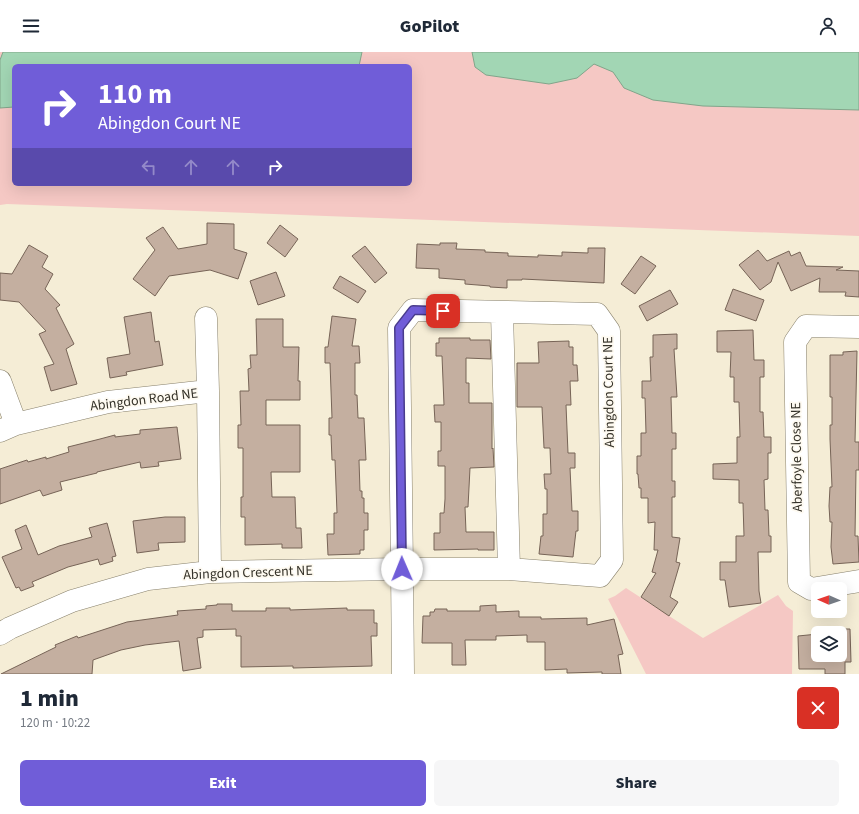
<!DOCTYPE html>
<html lang="en">
<head>
<meta charset="utf-8">
<style>
	body { margin:0; font-family:"Source Sans 3",sans-serif; background:#f6f6f7; color:#1f2937; height:100vh; display:flex; flex-direction:column; font-size:15px; white-space:nowrap }
	* { box-sizing:border-box; margin:0 }
	p { font-size:13px; color:#747a83 }
	.icon { flex:none; width:22px; height:22px; fill:none; stroke:currentColor; stroke-width:2; stroke-linecap:round; stroke-linejoin:round }
	.map { position:relative; height:622px; overflow:hidden }
	.sheet { display:flex; flex-direction:column; background:#fff; flex:1 }
	.sheet>* { flex:none }
	.hud { position:absolute; left:12px; top:12px; width:400px; height:122px; border-radius:6px; box-shadow:0 4px 16px #0002; background:#705dd8; color:#fff; overflow:hidden }
	.needle { width:26px; rotate:272deg }
	.tools { position:absolute; left:811px; top:530px; display:grid; gap:8px }
	.tools a { display:grid; place-items:center; width:36px; height:36px; border-radius:6px; background:#fff; box-shadow:0 4px 16px #0002; font-size:20px }
	.pin { position:absolute; display:grid; place-items:center; width:34px; height:34px; color:#fff; margin:-17px; border-radius:8px; box-shadow:0 2px 6px #0006 }
	.me { position:absolute; width:44px; margin:-22px; rotate:359deg; stroke-linejoin:round; filter:drop-shadow(0 0 3px #0008) }
	.turn { display:flex; align-items:center; gap:14px; height:84px; padding:0 20px; font-size:18px }
	.turn .icon { width:52px; height:52px; stroke-width:2.5 }
	.turn b { display:block; font-size:28px; line-height:34px }
	.lanes { display:flex; align-items:center; height:38px; padding:0 20px; background:#0003; justify-content:center; gap:20px; direction:ltr }
	.lanes .off { opacity:.35 }
	.round { display:grid; place-items:center; flex:none; width:42px; height:42px; border-radius:6px; background:#f6f6f7 }
	.overview { display:flex; align-items:center; justify-content:space-between; height:68px; padding:0 20px }
	h1 { font-size:24px; font-weight:800; line-height:30px }
	.cta { display:flex; gap:8px; margin-top:auto; padding:8px 20px }
	.cta a { flex:1; height:46px; border-radius:6px; background:#705dd8; color:#fff; font-size:16px; font-weight:800; line-height:46px; text-align:center }
	.cta a+a { background:#f6f6f7; color:#1f2937 }
	header { display:flex; justify-content:space-between; align-items:center; height:52px; padding:0 20px; background:#fff; font-size:18px; font-weight:800 }
	.map>svg:first-child { display:block }
	.green { fill:#f5c8c4; fill-rule:evenodd }
	.water { fill:#a2d6b4; stroke:#81a58a }
	.building { fill:#c4afa0; stroke:#776457 }
	.lines { fill:none; stroke-linecap:round; stroke-linejoin:round }
	.minor-casing { stroke:#88816c; stroke-width:23 }
	.minor { stroke:#fff; stroke-width:22 }
	.route-casing { stroke:#493c8c; stroke-width:10 }
	.route { stroke:#705dd8; stroke-width:7 }
	.labels { text-anchor:middle; dominant-baseline:central; stroke-width:3.5; stroke-linejoin:round; paint-order:stroke }
	.street-label { font-size:14px; fill:#353229; stroke:#fefaf1 }
</style>
</head>
<body>
<header><svg class="icon" aria-label="menu" viewBox="0 0 24 24"><path d="M4 6h16M4 12h16M4 18h16"/></svg>GoPilot<svg class="icon" aria-label="person" viewBox="0 0 24 24"><circle cx="12" cy="8" r="4"/><path d="M4 21q1-7 8-7t8 7"/></svg></header>
<div class="map">
<svg width="859" height="622" viewBox="0 0 859 622">
	<rect width="100%" height="100%" fill="#f5edd6"/>
	<!-- green -->
	<path class="green" d="M0 0H859V184L7 152 0 153ZM14 14H410V132H14Z
		M626 536 703 586 778 543 786 554 793 559 792 622H646L608 547 615 544Z"/>
	<!-- water -->
	<path class="water" d="M3 0H362L359 14H14V55L0 56V8Z
		M472 0H859V58L703 54 653 48 624 36 613 20 594 12 577 26 549 32 486 23 475 15Z"/>
	<!-- building -->
	<path class="building" d="M207 171 234 172V197L247 201 238 227 210 218 169 224 155 244 133 227 155 198 146 186 163 175 178 197 207 192Z
		M280 173 298 187 285 205 267 191Z
		M440 191H457L456 197 485 198V200L508 201V204L538 205V203L562 204V200L588 201V196H605L604 231 522 227V228H507V236L490 235V234L465 232V228L439 226V217L416 216 417 192 440 193Z
		M29 193 48 204 42 215 53 222 45 237 60 253 56 256 74 292 66 297 77 332 51 339 44 315 54 312 39 282 46 279 19 250 0 248V221L12 222Z
		M365 194 387 221 375 231 352 204Z
		M758 198 767 209 789 199 791 204 800 200 806 214 843 215 836 218 859 219V245L845 244 846 240H819L820 226 791 239 778 210 771 230 760 238 739 213Z
		M641 204 656 214 635 242 621 232Z
		M276 220 285 244 258 253 250 229Z
		M340 224 366 239 358 251 333 236Z
		M733 237 764 248 756 269 725 258Z
		M670 238 678 252 647 269 639 254Z
		M151 260 155 290 159 289 163 313 126 320 127 323 110 326 107 306 130 302 124 265Z
		M332 264 356 267 352 294H359L360 311H355V343H357L358 366H364L366 408H359L360 439H362V446H364V461H368V478H364V498H360V502L328 503 327 482H334V461H337L335 408H332L331 383H329V366H332L330 311H325V295H328Z
		M256 267H283V295H299L298 329H300V348H266V373H300V420H271L272 445H295L296 476H301L302 496H282V492L245 493V465H241V445H243V396H238V373H241L240 339H249L248 317 251 316 250 303H257Z
		M753 278 754 308H764V325H760V360H763L764 385H771V401H768V427L764 428 765 458H768L769 484H771V500H758L759 539 761 551 729 555 725 528H720V510H736V484H744L743 451H739V428L713 427V412L737 411V385H740L739 350H734V325H730L731 300H717V279Z
		M677 282V297H674L677 345H671L672 381H676V397H672V429H675V445H672V485L680 486 676 510 680 511 670 545 678 550 669 564 641 545 656 521 652 520 658 498H654L655 470 648 471V446H641V436H639L638 422H637V404H641V381H646L645 346H642V329H651L650 305H653V283Z
		M439 286H470V288H490L491 307 466 306V331H469V351H492V397L493 396 494 415 470 416 468 455H465L466 480H494V498H478V497L434 498V481H440V461H444L445 447V414H438V399H441V370H435L434 353H444L442 304H436V291H439Z
		M569 289V295H573V313H577L578 329H570L571 353H566L568 401H575V416H570L572 459H578V479H576L573 505 539 502 541 484H543V462H547V437H545L544 422H551L550 396H544L542 355H517V311H539L538 290Z
		M857 299 855 390H859V418H856L855 484H858L859 510 833 512 831 495 832 470H830L829 454 830 435H832L830 387V373H832V345H830V303H843V300Z
		M177 375 181 407 158 410 159 414 141 416 140 410 97 420V421L60 430 62 438 43 444 40 438 0 452V417L27 408 28 410 46 405V407L69 400 68 395 100 387 115 383V385L140 382V378Z
		M165 465H185V490L158 491 159 498 137 501 133 469Z
		M107 471 116 504 112 505 113 509 100 513 98 507 68 515 32 530 34 534 21 539 19 535 16 536 2 505 22 497 15 478 26 473 38 503 59 494 92 485 89 476Z
		M217 552H232V559H266V556H290V558L347 556V558H374V571H377V584H371L372 614 293 616V614L241 615V584H236V577L203 578V585L197 586 201 616 183 619 179 589 145 593 121 598 93 608 92 622H1L56 595 55 593 77 584 78 586 127 570 178 563 177 559 206 557V554L217 553Z
		M496 553V560L519 559V565H541V567L587 566V573L614 567 623 602 618 603 621 622H602V620L567 621V617L545 618V590H527V583L496 584V588H465L466 613H452V591H422L423 564H430V560H434L435 557H447V559H480V554Z
		M827 577H850L851 610H845V622H825V617H799L798 584 818 582V603H840V581H827Z"/>
	<g class="lines">
		<defs>
			<path id="minor" d="M413 258 597 262 609 279 612 508 600 524 509 517H402L399 276Z
				M502 261 509 517
				M206 266 208 339
				M859 275 806 274 795 290 799 530 811 537 859 529
				M0 329 16 372
				M0 379 16 372 108 350 208 339 210 520
				M0 582 10 576 72 549 148 527 210 520 402 517 403 622"/>
		</defs>
		<!-- minor casing -->
		<use href="#minor" class="minor-casing"/>
		<!-- minor -->
		<use href="#minor" class="minor"/>
	</g>
	<g class="lines">
		<defs>
			<path id="route" d="M402 517 399 276 413 258 443 259"/>
		</defs>
		<!-- route casing -->
		<use href="#route" class="route-casing"/>
		<!-- route -->
		<use href="#route" class="route"/>
	</g>
	<g class="labels">
		<!-- street labels -->
		<g class="street-label">
			<text transform="translate(609 340) rotate(-91)">Abingdon Court NE</text>
			<text transform="translate(144 348) rotate(-7)">Abingdon Road NE</text>
			<text transform="translate(797 405) rotate(-91)">Aberfoyle Close NE</text>
			<text transform="translate(248 521) rotate(-2)">Abingdon Crescent NE</text>
		</g>
	</g>
</svg>
<div class="tools">
<a><svg class="needle" viewBox="-14 -14 28 28"><path d="M0-13l5 13h-10z" fill="#e53935"/><path d="M0 13l5-13h-10z" fill="#747a83"/></svg></a>
<a><svg class="icon" aria-label="layers" viewBox="0 0 24 24"><path d="M12 4l9 5-9 5-9-5zM3 14l9 5 9-5"/></svg></a>
</div>
<div class="pin" style="left:443px;top:259px;background:#d93025"><svg class="icon" aria-label="arrive" viewBox="0 0 24 24"><path d="M6 21V4h12l-3 4 3 4H6"/></svg></div>
<svg class="me" style="left:402px;top:517px" viewBox="-20 -20 40 40"><circle r="19" fill="#fff"/><path d="M0-13L10 11 0 6-10 11z" fill="#705dd8"/></svg>
<div class="hud">
<div class="turn"><svg class="icon" aria-label="right" viewBox="0 0 24 24"><path d="M7 20v-9h11M14 6l5 5-5 5"/></svg><div><b>110 m</b>Abingdon Court NE</div></div>
<div class="lanes"><svg class="icon off" aria-label="left" viewBox="0 0 24 24"><path d="M17 20v-9H6M10 6l-5 5 5 5"/></svg><svg class="icon off" aria-label="ahead" viewBox="0 0 24 24"><path d="M12 20V5M6 11l6-6 6 6"/></svg><svg class="icon off" aria-label="ahead" viewBox="0 0 24 24"><path d="M12 20V5M6 11l6-6 6 6"/></svg><svg class="icon" aria-label="right" viewBox="0 0 24 24"><path d="M7 20v-9h11M14 6l5 5-5 5"/></svg></div>
</div>
</div>
<section class="sheet">
<div class="overview"><div><h1>1 min</h1><p>120 m · 10:22</p></div><a class="round" style="background:#d93025;color:#fff"><svg class="icon" aria-label="close" viewBox="0 0 24 24"><path d="M6 6l12 12M18 6L6 18"/></svg></a></div>
<div class="cta"><a>Exit</a><a>Share</a></div>
</section>
</body>
</html>
